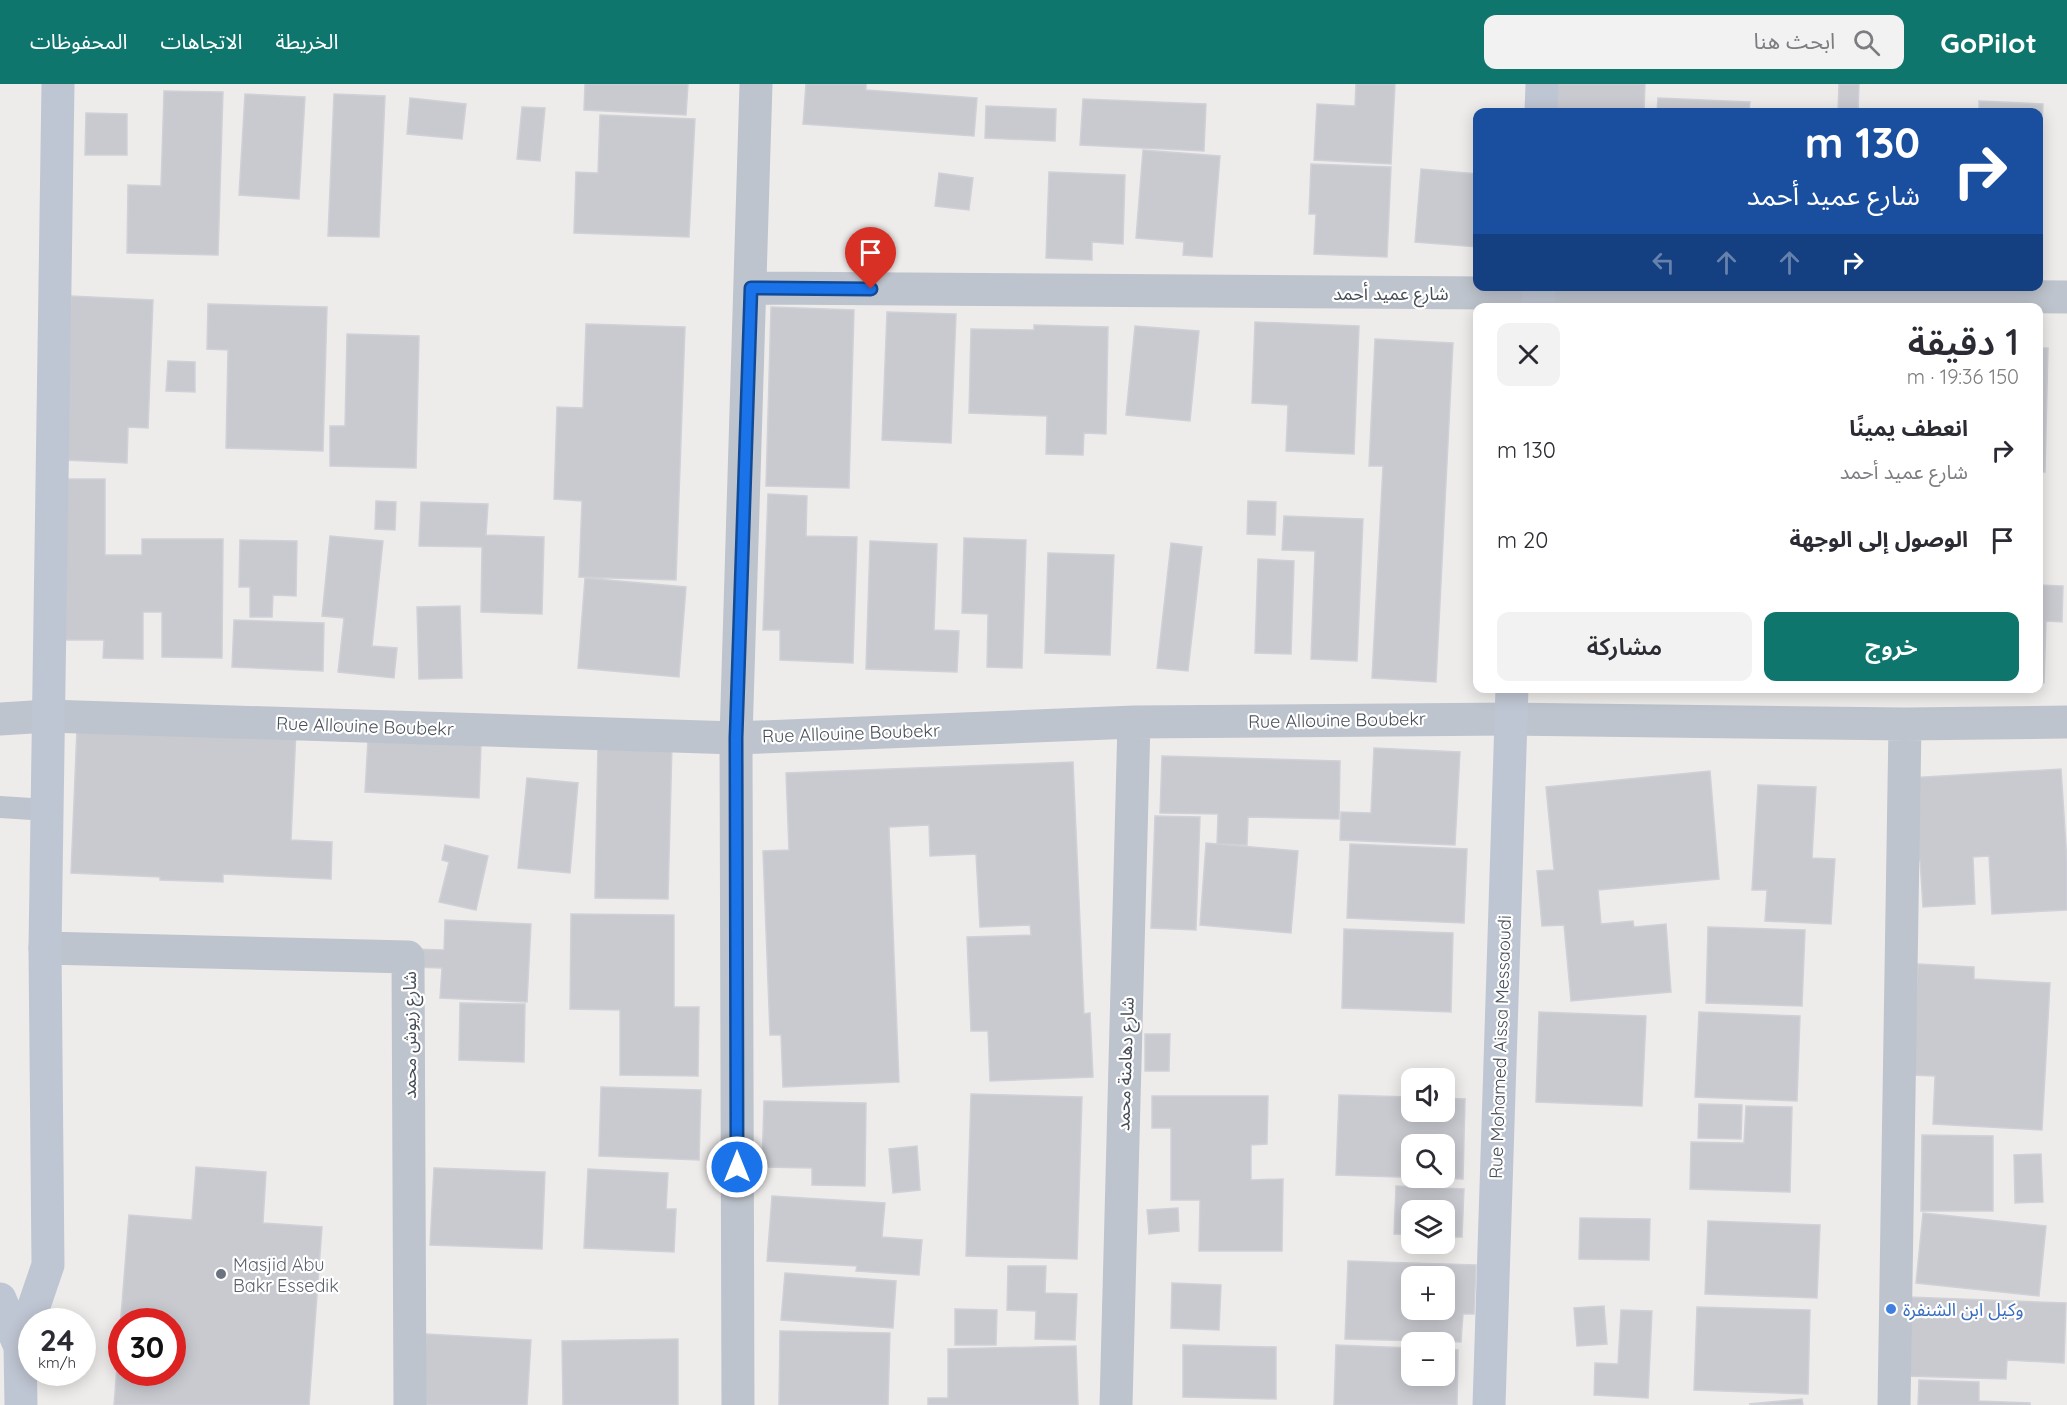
<!DOCTYPE html>
<html lang="ar">
<head>
<meta charset="utf-8">
<style>
	body { margin:0; font-family:Quicksand,"Noto Sans Arabic",sans-serif; background:#f2f2f3; color:#2b2b33; direction:rtl; height:100vh; display:flex; flex-direction:column; font-size:22px; white-space:nowrap }
	* { box-sizing:border-box; margin:0 }
	p { font-size:20px; color:#7c7c81 }
	.icon { flex:none; width:33px; height:33px; fill:none; stroke:currentColor; stroke-width:2; stroke-linecap:round; stroke-linejoin:round }
	.map { position:relative; flex:1; overflow:hidden; direction:ltr }
	.drawer { position:absolute; left:1473px; top:219px; width:570px; height:390px; display:flex; flex-direction:column; background:#fff; border-radius:12px; box-shadow:0 3px 15px #0003; direction:rtl }
	.drawer>* { flex:none }
	.guide { position:absolute; left:1473px; top:24px; width:570px; height:183px; border-radius:12px; box-shadow:0 3px 15px #0003; direction:rtl; background:#1a4fa0; color:#fff; overflow:hidden }
	.fabs { position:absolute; left:1401px; top:984px; display:grid; gap:12px }
	.fabs a { display:grid; place-items:center; width:54px; height:54px; border-radius:12px; background:#fff; box-shadow:0 3px 15px #0003; font-size:30px }
	.speed { position:absolute; left:18px; top:1224px; display:flex; gap:12px; font-size:30px; font-weight:700; text-align:center }
	.speed>* { display:grid; place-content:center; width:78px; height:78px; border-radius:50%; background:#fff; box-shadow:0 3px 15px #0003; line-height:1 }
	.speed small { font-size:15px; font-weight:400 }
	.speed .limit { border:9px solid #d22; background:#fff; color:#111 }
	.pin { position:absolute; display:grid; place-items:center; width:51px; height:51px; color:#fff; margin:-62px -26px; border-radius:50% 50% 50% 0; rotate:-45deg; box-shadow:0 0 6px #0007 }
	.pin .icon { rotate:45deg }
	.me { position:absolute; width:66px; margin:-33px; rotate:0deg; stroke-linejoin:round; filter:drop-shadow(0 0 4px #0008) }
	.turn { display:flex; align-items:center; gap:21px; height:126px; padding:0 24px; font-size:27px }
	.turn .icon { width:78px; height:78px; stroke-width:2.5 }
	.turn b { display:block; font-size:42px; line-height:51px }
	.lanes { display:flex; align-items:center; height:57px; padding:0 24px; background:#0003; justify-content:center; gap:30px; direction:ltr }
	.lanes .off { opacity:.35 }
	.round { display:grid; place-items:center; flex:none; width:63px; height:63px; border-radius:12px; background:#f2f2f3 }
	.summary { display:flex; align-items:center; justify-content:space-between; height:102px; padding:0 24px }
	h1 { font-size:36px; font-weight:600; line-height:45px }
	.cta { display:flex; gap:12px; margin-top:auto; padding:12px 24px }
	.cta a { flex:1; height:69px; border-radius:12px; background:#0f766e; color:#fff; font-size:24px; font-weight:600; line-height:69px; text-align:center }
	.cta a+a { background:#f2f2f3; color:#2b2b33 }
	ul { padding:0; list-style:none }
	li { display:flex; align-items:center; gap:18px; height:90px; padding:0 24px }
	li div { flex:1 }
	li b { display:block; font-size:22px }
	li em { font-style:normal }
	header { display:flex; align-items:center; gap:36px; box-sizing:border-box; height:84px; padding:0 30px; background:#0f766e; color:#fff }
	header strong { font-size:28px }
	nav { display:flex; gap:33px; margin-inline-start:auto; font-size:21px }
	.search { width:420px; height:54px; background:#f2f2f3; display:flex; align-items:center; gap:15px; box-sizing:border-box; padding:0 21px; border-radius:12px; color:#7c7c81; font-size:22px }
	.map>svg:first-child { display:block }
	.building { fill:#c9cad0; stroke:#d0d1d7; stroke-width:1.5; fill-rule:evenodd }
	.lines { fill:none; stroke-linecap:round; stroke-linejoin:round }
	.lane { stroke:#bec4cd; stroke-width:22 }
	.street { stroke:#bec4cd; stroke-width:33 }
	.secondary { stroke:#bfc6d3; stroke-width:33 }
	.route-casing { stroke:#114b97; stroke-width:15 }
	.route { stroke:#1a73e8; stroke-width:10 }
	.worship-dot { fill:#6b7280; stroke:#fff; stroke-width:2 }
	.shop-dot { fill:#3f7fe0; stroke:#fff; stroke-width:2 }
	.labels { text-anchor:middle; dominant-baseline:central; stroke-width:4.5; stroke-linejoin:round; paint-order:stroke }
	.street-label { font-size:18px; fill:#464d57; stroke:#fff }
	.worship-label { font-size:18px; fill:#5b616d; stroke:#fff; text-anchor:start }
	.shop-label { font-size:18px; fill:#366cbe; stroke:#fff; text-anchor:start }
</style>
</head>
<body>
<header>
<strong>GoPilot</strong>
<div class="search"><svg class="icon" aria-label="search" viewBox="0 0 24 24"><circle cx="10" cy="10" r="6"/><path d="M15 15l6 6"/></svg>ابحث هنا</div>
<nav><a>الخريطة</a><a>الاتجاهات</a><a>المحفوظات</a></nav>
</header>
<div class="map">
<svg width="2067" height="1321" viewBox="0 0 2067 1321">
	<rect width="100%" height="100%" fill="#eeeceb"/>
	<!-- building -->
	<path class="building" d="M585 0H688L686 31 584 26Z
		M806 0H866V6L977 14 974 52 803 40Z
		M1356 0H1395L1391 80 1314 76 1317 20 1355 22Z
		M1554 0H1645L1644 28H1553Z
		M1839 0H1859L1858 28H1838Z
		M164 7 223 8 218 171 127 169 128 101 161 102Z
		M245 10 305 13 299 115 239 111Z
		M334 10 385 12 379 153 328 152Z
		M410 14 466 20 462 55 407 50Z
		M1658 14 1750 18 1749 28H1657Z
		M1083 15 1206 20 1204 67 1080 61Z
		M1979 17 2043 20 2038 132V28H1979Z
		M986 22 1056 25 1055 57 985 54Z
		M522 23 545 24 540 77 517 75Z
		M86 29 127 30V71H85Z
		M600 31 695 35 689 153 574 149 576 88 598 89Z
		M1143 66 1220 72 1212 173 1183 171 1184 158 1136 154Z
		M1311 80 1391 83 1387 173 1314 170 1316 130H1309Z
		M1421 85 1478 90V163L1415 158Z
		M1049 88 1125 91 1123 160 1092 158V176L1046 174Z
		M939 89 973 94 969 126 935 122Z
		M71 212 153 216 148 344 128 343 127 379 65 376Z
		M208 220 327 223 323 367 226 364 228 266 207 265Z
		M771 223 854 226 849 404 766 402Z
		M887 228 956 230 951 359 882 356Z
		M1255 238 1359 242 1354 370 1286 367 1288 321 1252 319Z
		M586 240 685 243 676 496 579 493 582 417 554 415 557 323 583 324Z
		M1034 241 1108 243 1106 350 1084 349 1083 371 1046 370 1047 332 969 329 971 245 1034 246Z
		M1135 242 1199 247 1190 337 1126 331Z
		M347 250 419 252 416 384 330 382V342H345Z
		M1375 255 1453 259 1436 598 1372 594 1383 382H1369Z
		M2038 264H2048L2045 388H2038Z
		M168 277 195 278V308L166 307Z
		M59 395H105V471H142V455H223L222 574 162 573V528H143V575L103 574 104 556H58Z
		M768 410 807 412 806 452 857 453 853 579 780 576V546H763Z
		M376 417 396 418 395 446 375 445Z
		M1248 417 1276 418 1275 451 1247 450Z
		M421 418 488 420 486 451 544 453 542 530 481 528 482 463 419 462Z
		M1284 432 1363 435 1357 577 1311 575 1315 467 1282 466Z
		M330 452 383 457 372 562 397 564 394 594 338 588 344 534 322 532Z
		M964 454 1026 456 1022 584 987 583 988 530 962 529Z
		M240 456 297 457 296 512 273 511 272 533H250V503H239Z
		M870 457 937 460 934 546 959 547 957 588 866 585Z
		M1171 459 1202 463 1188 587 1157 584Z
		M1048 469 1114 471 1110 571 1045 569Z
		M1258 475 1294 477 1291 570 1255 569Z
		M585 494 686 503 679 593 578 584Z
		M2038 501 2063 502 2062 538 2046 537 2044 599H2038Z
		M460 522 462 594 419 595 417 523Z
		M234 536 324 539 323 587 232 583Z
		M77 644 296 646 291 756 332 758 331 795 223 790V798L160 796V793L71 789Z
		M368 655 481 661 479 714 365 708Z
		M598 658 672 660 668 815 595 814Z
		M1374 664 1460 668 1455 761 1340 756 1341 728 1371 729Z
		M1162 672 1340 677 1339 735 1248 733 1247 761 1217 760 1218 730 1160 729Z
		M1073 678 1084 930 1090 929 1093 993 990 997 988 947H971L967 853 1031 851 1030 841 980 843 976 770 930 772 929 741 889 743 899 998 783 1003 781 951H770L763 767 789 766 786 689Z
		M2061 685 2067 777V826L1992 830 1989 772 1973 773 1975 820 1923 823 1920 776 1913 777 1908 694Z
		M1710 687 1719 795 1598 806 1601 840 1633 837 1634 843 1666 840 1671 908 1571 917 1564 841 1542 842 1537 787 1554 786 1546 703Z
		M527 694 578 699 570 789 518 784Z
		M1758 701 1816 703 1812 774 1835 775 1831 840 1765 837 1767 806H1752Z
		M1155 732 1200 733 1196 846 1151 844Z
		M1206 759 1298 767 1291 849 1200 841Z
		M1350 760 1467 765 1464 839 1347 834Z
		M445 761 488 772 476 826 439 818 449 778 442 776Z
		M571 830 674 831V923H699L698 992 620 991V926L570 925Z
		M445 836 531 840 527 918 440 914 442 884 411 883 413 865 444 866Z
		M1708 843 1805 846 1802 922 1706 919Z
		M1344 845 1453 849 1451 928 1342 924Z
		M1918 880 1974 883V895L2050 899 2042 1046 1933 1040 1935 992 1912 991Z
		M460 919 525 920 524 978 459 976Z
		M1539 928 1646 932 1642 1022 1536 1018Z
		M1699 928 1800 932 1797 1017 1695 1013Z
		M1145 950H1170L1169 987H1145Z
		M601 1003 701 1006 699 1076 599 1072Z
		M971 1010 1082 1013 1077 1175 966 1172Z
		M1339 1011 1412 1013V1028H1444V1014L1465 1015 1463 1095 1336 1091ZM1412 1060H1444V1094H1412Z
		M1152 1012H1268L1267 1060 1251 1061V1096L1283 1095 1282 1167H1199L1200 1116H1171V1044H1152Z
		M764 1017 866 1019 865 1102 812 1101V1084L762 1083Z
		M1699 1020 1742 1021 1741 1055 1698 1054Z
		M1746 1022 1792 1023 1790 1108 1690 1105 1691 1058 1744 1059Z
		M1922 1051 1993 1052V1127H1921Z
		M917 1062 920 1106 893 1109 889 1065Z
		M2041 1070 2043 1118 2015 1119 2014 1071Z
		M196 1083 266 1088 263 1139 322 1143 309 1321H114L129 1131 192 1136ZM122 1238H172V1288H122Z
		M434 1084 545 1088 542 1165 430 1161Z
		M588 1085 668 1089 666 1125H676L674 1168 584 1164Z
		M1396 1102 1464 1105 1462 1153H1444V1126H1412V1151L1394 1150Z
		M772 1112 885 1119 882 1153 922 1156 919 1191 856 1187 857 1182 767 1177Z
		M1178 1124 1179 1147 1149 1150 1147 1126Z
		M1923 1129 2046 1142 2039 1212 1916 1199Z
		M1580 1134 1650 1135 1649 1176 1579 1175Z
		M1708 1137 1820 1141 1817 1214 1705 1210Z
		M1348 1177 1476 1181 1474 1230H1463L1461 1258 1345 1255ZM1412 1192H1444V1226H1412Z
		M1008 1182H1046L1045 1209 1077 1210 1075 1256 1035 1255 1036 1227 1007 1226Z
		M785 1189 896 1197 893 1244 781 1236Z
		M1172 1199 1221 1201 1219 1246 1171 1244Z
		M1908 1213 2066 1219 2064 1279 2007 1276 2006 1295 1905 1292Z
		M1604 1222 1607 1260 1577 1262 1574 1224Z
		M1697 1223 1810 1226 1808 1310 1694 1306Z
		M955 1225 997 1226 996 1261H955Z
		M1621 1226 1652 1227 1648 1314 1594 1311 1595 1279 1618 1280Z
		M780 1247 890 1249 888 1321H779Z
		M426 1250 531 1256 527 1321H423Z
		M678 1255V1321H563L562 1257Z
		M1183 1261 1276 1263V1315L1183 1313Z
		M1336 1261 1412 1264V1292H1444V1265L1458 1266 1457 1321H1334Z
		M1076 1262 1078 1321H928V1314H948V1265Z
		M1919 1296 1979 1298V1317L2030 1319V1321H1918Z
		M1802 1315 1803 1321 1749 1320Z"/>
	<g class="lines">
		<!-- lane -->
		<path class="lane" d="M0 723 47 726"/>
		<!-- street -->
		<path class="street" d="M751 204 2067 213
			M0 635 48 632 736 654 1134 638 1510 635 1905 640 2067 638
			M45 864 408 873 410 1321
			M738 1321 736 654 756 0
			M1116 1321 1134 638
			M1894 1321 1905 640"/>
		<!-- secondary -->
		<path class="secondary" d="M1541 28 1542 0
			M1538 224 1539 202
			M0 1215 20 1263
			M21 1321 20 1263 48 1181 45 864 58 0
			M1489 1321 1512 604"/>
	</g>
	<g class="lines">
		<defs>
			<path id="route" d="M737 1083 736 654 751 204 871 205"/>
		</defs>
		<!-- route casing -->
		<use href="#route" class="route-casing"/>
		<!-- route -->
		<use href="#route" class="route"/>
	</g>
	<!-- markers -->
	<circle class="worship-dot" cx="221" cy="1190" r="6"/>
	<circle class="shop-dot" cx="1891" cy="1225" r="6"/>
	<g class="labels">
		<!-- street labels -->
		<g class="street-label">
			<text x="1391" y="209">شارع عميد أحمد</text>
			<text transform="translate(1337 636) rotate(-1)">Rue Allouine Boubekr</text>
			<text transform="translate(365 642) rotate(2)">Rue Allouine Boubekr</text>
			<text transform="translate(851 649) rotate(-2)">Rue Allouine Boubekr</text>
			<text transform="translate(409 951) rotate(-90)">شارع زيوش محمد</text>
			<text transform="translate(1500 963) rotate(-88)">Rue Mohamed Aissa Messaoudi</text>
			<text transform="translate(1125 980) rotate(-88)">شارع دهامنة محمد</text>
		</g>
		<!-- worship labels -->
		<g class="worship-label">
			<text x="233" y="1180">Masjid Abu<tspan x="233" dy="21">Bakr Essedik</tspan></text>
		</g>
		<!-- shop labels -->
		<g class="shop-label">
			<text x="1903" y="1225">وكيل ابن الشنفرة</text>
		</g>
	</g>
</svg>
<div class="fabs">
<a><svg class="icon" aria-label="sound" viewBox="0 0 24 24"><path d="M4 9h4l5-4v14l-5-4H4zM17 9q2 3 0 6"/></svg></a>
<a><svg class="icon" aria-label="search" viewBox="0 0 24 24"><circle cx="10" cy="10" r="6"/><path d="M15 15l6 6"/></svg></a>
<a><svg class="icon" aria-label="layers" viewBox="0 0 24 24"><path d="M12 4l9 5-9 5-9-5zM3 14l9 5 9-5"/></svg></a>
<a>+</a>
<a>−</a>
</div>
<div class="speed"><div>24<small>km/h</small></div><div class="limit">30</div></div>
<div class="pin" style="left:871px;top:205px;background:#d93025"><svg class="icon" aria-label="arrive" viewBox="0 0 24 24"><path d="M6 21V4h12l-3 4 3 4H6"/></svg></div>
<svg class="me" style="left:737px;top:1083px" viewBox="-20 -20 40 40"><circle r="17" fill="#1a73e8" stroke="#fff" stroke-width="3"/><path d="M0-11L8 9 0 5-8 9z" fill="#fff"/></svg>
<div class="guide">
<div class="turn"><svg class="icon" aria-label="right" viewBox="0 0 24 24"><path d="M7 20v-9h11M14 6l5 5-5 5"/></svg><div><b>130 m</b>شارع عميد أحمد</div></div>
<div class="lanes"><svg class="icon off" aria-label="left" viewBox="0 0 24 24"><path d="M17 20v-9H6M10 6l-5 5 5 5"/></svg><svg class="icon off" aria-label="ahead" viewBox="0 0 24 24"><path d="M12 20V5M6 11l6-6 6 6"/></svg><svg class="icon off" aria-label="ahead" viewBox="0 0 24 24"><path d="M12 20V5M6 11l6-6 6 6"/></svg><svg class="icon" aria-label="right" viewBox="0 0 24 24"><path d="M7 20v-9h11M14 6l5 5-5 5"/></svg></div>
</div>
<section class="drawer">
<div class="summary"><div><h1>1 دقيقة</h1><p>150 m · 19:36</p></div><a class="round"><svg class="icon" aria-label="close" viewBox="0 0 24 24"><path d="M6 6l12 12M18 6L6 18"/></svg></a></div>
<ul>
<li><svg class="icon" aria-label="right" viewBox="0 0 24 24"><path d="M7 20v-9h11M14 6l5 5-5 5"/></svg><div><b>انعطف يمينًا</b><p>شارع عميد أحمد</p></div><em>130 m</em></li>
<li><svg class="icon" aria-label="arrive" viewBox="0 0 24 24"><path d="M6 21V4h12l-3 4 3 4H6"/></svg><div><b>الوصول إلى الوجهة</b></div><em>20 m</em></li>
</ul>
<div class="cta"><a>خروج</a><a>مشاركة</a></div>
</section>
</div>
</body>
</html>
